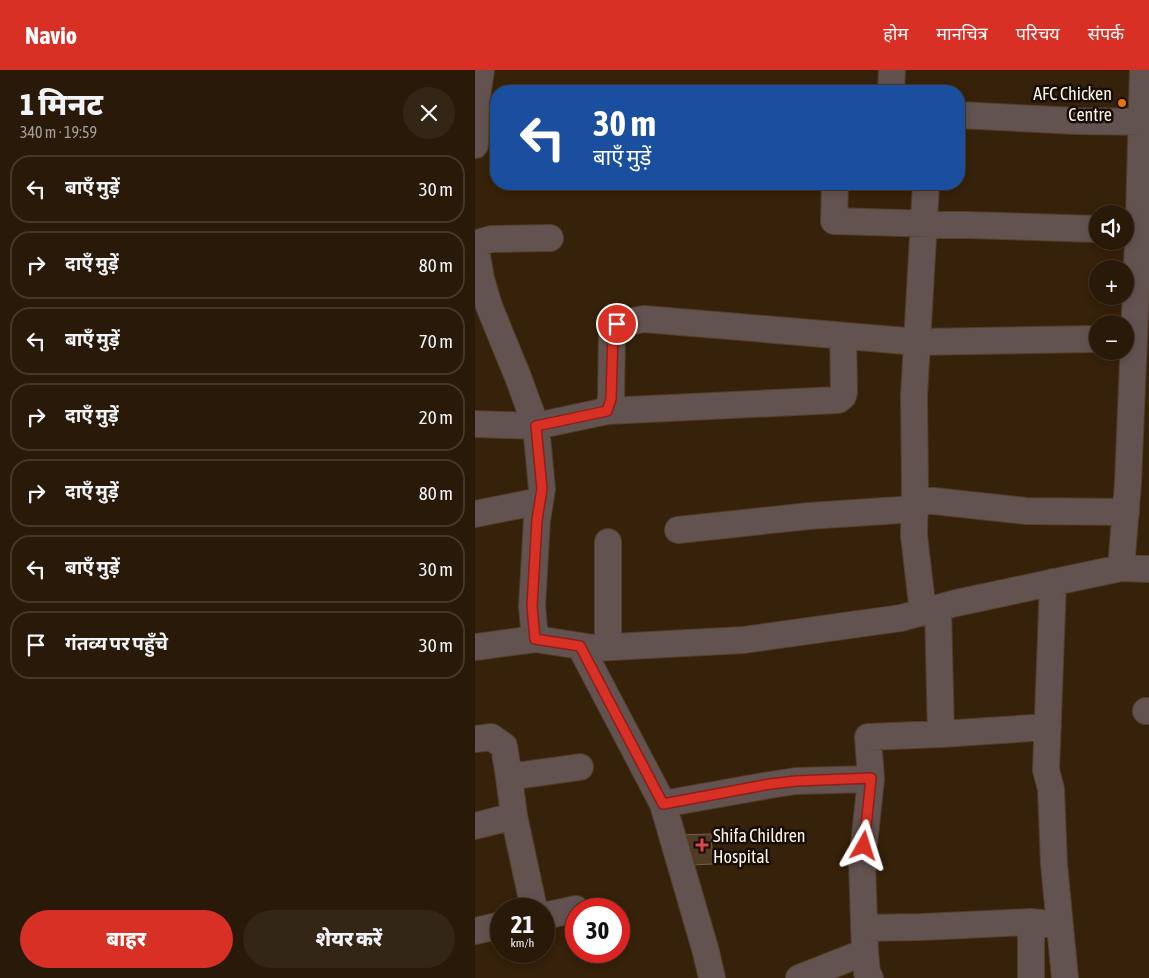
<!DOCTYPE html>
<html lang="hi">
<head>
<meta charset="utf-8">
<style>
	body { margin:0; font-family:"Asap Condensed","Noto Sans Devanagari",sans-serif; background:#342616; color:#f1f3f6; height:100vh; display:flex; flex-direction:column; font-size:19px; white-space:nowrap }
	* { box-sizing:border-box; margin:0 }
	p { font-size:16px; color:#a5a09c }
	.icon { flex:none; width:28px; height:28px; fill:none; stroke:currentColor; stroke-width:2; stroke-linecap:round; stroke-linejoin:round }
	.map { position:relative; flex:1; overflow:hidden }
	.details { display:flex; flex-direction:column; background:#281908; width:475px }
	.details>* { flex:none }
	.guide { position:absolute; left:15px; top:15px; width:475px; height:105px; border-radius:20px; box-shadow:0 2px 8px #0003,0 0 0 1px #443829; background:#1a4fa0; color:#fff; overflow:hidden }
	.controls { position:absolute; left:614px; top:135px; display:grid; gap:10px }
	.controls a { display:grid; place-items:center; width:45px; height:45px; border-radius:50%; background:#281908; box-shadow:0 2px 8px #0003,0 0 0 1px #443829; font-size:25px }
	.speed { position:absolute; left:15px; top:828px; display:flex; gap:10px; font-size:25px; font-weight:700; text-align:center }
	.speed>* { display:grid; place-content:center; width:65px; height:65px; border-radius:50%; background:#281908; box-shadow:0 2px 8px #0003,0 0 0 1px #443829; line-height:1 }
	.speed small { font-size:12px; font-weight:400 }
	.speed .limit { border:8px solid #d22; background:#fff; color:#111 }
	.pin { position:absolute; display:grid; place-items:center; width:42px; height:42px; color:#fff; margin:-21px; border:2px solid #fff; border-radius:50%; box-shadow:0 1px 5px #0007 }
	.me { position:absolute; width:55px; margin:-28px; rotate:6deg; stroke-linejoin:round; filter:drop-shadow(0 0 4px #0008) }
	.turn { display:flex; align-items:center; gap:18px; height:105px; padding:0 20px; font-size:22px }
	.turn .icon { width:65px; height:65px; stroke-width:2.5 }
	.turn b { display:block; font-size:35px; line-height:42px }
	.round { display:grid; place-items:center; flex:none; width:52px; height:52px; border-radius:26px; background:#342616 }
	.overview { display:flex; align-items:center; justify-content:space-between; height:85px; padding:0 20px }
	h1 { font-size:30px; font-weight:800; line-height:38px }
	.action { display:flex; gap:10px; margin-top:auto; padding:10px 20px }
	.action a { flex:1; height:58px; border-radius:30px; background:#d93025; color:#fff; font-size:20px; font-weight:800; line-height:58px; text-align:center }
	.action a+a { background:#342616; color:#f1f3f6 }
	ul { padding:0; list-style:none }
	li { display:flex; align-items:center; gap:15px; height:68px; margin:0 10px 8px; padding:0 10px; border:2px solid #443829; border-radius:20px }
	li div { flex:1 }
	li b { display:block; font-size:19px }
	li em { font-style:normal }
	header { display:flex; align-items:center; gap:30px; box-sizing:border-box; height:70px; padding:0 25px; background:#d93025; color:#fff }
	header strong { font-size:24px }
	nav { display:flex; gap:28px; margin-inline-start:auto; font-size:18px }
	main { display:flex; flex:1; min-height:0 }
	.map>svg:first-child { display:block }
	.building { fill:#523b24; stroke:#775f47 }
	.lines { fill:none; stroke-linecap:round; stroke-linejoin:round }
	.minor-casing { stroke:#523e29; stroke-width:28 }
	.minor { stroke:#635350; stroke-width:26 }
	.route-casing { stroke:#8d1f18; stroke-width:12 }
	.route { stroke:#d93025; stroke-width:9 }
	.food-dot { fill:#e8710a; stroke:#160d05; stroke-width:2 }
	.health-dot { fill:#e0444e; stroke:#160d05; stroke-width:2 }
	.labels { text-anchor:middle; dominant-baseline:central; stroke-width:5; stroke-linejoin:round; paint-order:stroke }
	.poi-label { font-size:18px; fill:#fef2e8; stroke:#160d05; text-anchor:end }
</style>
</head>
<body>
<header>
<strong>Navio</strong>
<nav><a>होम</a><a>मानचित्र</a><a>परिचय</a><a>संपर्क</a></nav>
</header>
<main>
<section class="details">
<div class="overview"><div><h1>1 मिनट</h1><p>340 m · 19:59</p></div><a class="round"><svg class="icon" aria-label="close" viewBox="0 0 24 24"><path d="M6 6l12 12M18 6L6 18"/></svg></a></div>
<ul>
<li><svg class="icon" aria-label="left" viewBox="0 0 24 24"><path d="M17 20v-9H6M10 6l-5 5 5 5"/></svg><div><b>बाएँ मुड़ें</b></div><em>30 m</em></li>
<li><svg class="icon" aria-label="right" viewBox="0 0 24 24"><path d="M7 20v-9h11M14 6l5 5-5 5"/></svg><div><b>दाएँ मुड़ें</b></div><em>80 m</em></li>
<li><svg class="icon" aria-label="left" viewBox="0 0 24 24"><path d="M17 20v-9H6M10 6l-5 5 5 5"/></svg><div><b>बाएँ मुड़ें</b></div><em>70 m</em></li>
<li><svg class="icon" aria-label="right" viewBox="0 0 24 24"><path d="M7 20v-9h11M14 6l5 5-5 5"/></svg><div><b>दाएँ मुड़ें</b></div><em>20 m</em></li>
<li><svg class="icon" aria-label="right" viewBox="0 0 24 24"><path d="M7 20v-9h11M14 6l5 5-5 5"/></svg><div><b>दाएँ मुड़ें</b></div><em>80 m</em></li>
<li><svg class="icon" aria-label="left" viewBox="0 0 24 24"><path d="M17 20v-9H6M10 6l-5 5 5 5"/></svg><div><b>बाएँ मुड़ें</b></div><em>30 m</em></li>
<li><svg class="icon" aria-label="arrive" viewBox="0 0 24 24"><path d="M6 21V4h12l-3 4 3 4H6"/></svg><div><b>गंतव्य पर पहुँचे</b></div><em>30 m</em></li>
</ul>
<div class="action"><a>बाहर</a><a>शेयर करें</a></div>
</section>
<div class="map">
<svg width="674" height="908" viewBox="0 0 674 908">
	<rect width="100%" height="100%" fill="#36210a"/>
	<!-- building -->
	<path class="building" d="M236 764 238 794 217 795 203 765Z"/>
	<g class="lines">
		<defs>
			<path id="minor" d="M416 21 417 0
				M484 45 602 51 674 52
				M0 75 1 34 6 0
				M360 114 359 151 622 159
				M0 173V174L16 169 75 168
				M0 174 6 209 14 236 43 307 61 356 67 419 62 450 57 536 60 569
				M132 341 363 330 368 326 369 322 368 266
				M0 354 61 356 132 341 136 329 137 262 142 254 169 249 443 272 622 269
				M440 429 551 441 651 442
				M0 444 65 431
				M203 460 334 446 440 439
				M133 472V577
				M646 498 653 413 664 147 668 0
				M578 512 571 700 576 719 579 794 590 908
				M448 542 439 466 440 419 439 326 451 114
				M105 576 188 734 231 882 237 908
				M0 577 60 569 119 578 268 570 426 548 481 533 646 498 674 499
				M671 641H674
				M466 664 573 657
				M0 669 16 667 29 676 34 707
				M188 734 295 715 321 711 396 709
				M0 756 39 746
				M59 839 39 746 34 707 105 697
				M69 846 101 839
				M556 852V908
				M389 858 447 857 556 852 584 855
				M0 861 26 855
				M390 882 392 903 395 908
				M324 908 390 882 387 793 396 709 393 667 466 664 463 538"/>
		</defs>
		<!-- minor casing -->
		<use href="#minor" class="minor-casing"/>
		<!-- minor -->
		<use href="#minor" class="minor"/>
	</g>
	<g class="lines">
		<defs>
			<path id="route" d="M142 254 138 262 136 329 132 341 61 356 67 419 62 450 57 536 60 569 105 576 188 734 295 714 321 711 396 708 389 776"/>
		</defs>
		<!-- route casing -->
		<use href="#route" class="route-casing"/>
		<!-- route -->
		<use href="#route" class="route"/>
	</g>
	<!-- markers -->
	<circle class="food-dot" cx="647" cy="33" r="5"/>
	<path class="health-dot" d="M224.5 767.5h5v5h5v5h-5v5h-5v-5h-5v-5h5z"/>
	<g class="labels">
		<!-- poi labels -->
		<g class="poi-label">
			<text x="637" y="23">AFC Chicken<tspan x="637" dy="21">Centre</tspan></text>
			<text x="238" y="765" text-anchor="start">Shifa Children<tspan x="238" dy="21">Hospital</tspan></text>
		</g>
	</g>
</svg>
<div class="controls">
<a><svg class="icon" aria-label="sound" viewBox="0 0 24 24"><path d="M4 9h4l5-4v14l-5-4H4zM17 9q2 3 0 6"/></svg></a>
<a>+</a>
<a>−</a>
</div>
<div class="speed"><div>21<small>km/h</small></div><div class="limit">30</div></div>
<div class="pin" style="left:142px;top:254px;background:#d93025"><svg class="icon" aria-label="arrive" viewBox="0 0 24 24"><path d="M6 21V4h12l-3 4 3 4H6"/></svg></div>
<svg class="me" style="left:389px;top:776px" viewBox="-20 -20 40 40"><path d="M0-17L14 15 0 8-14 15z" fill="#d93025" stroke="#fff" stroke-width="4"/></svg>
<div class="guide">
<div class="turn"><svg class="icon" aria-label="left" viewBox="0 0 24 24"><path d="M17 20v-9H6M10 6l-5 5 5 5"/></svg><div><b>30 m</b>बाएँ मुड़ें</div></div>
</div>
</div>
</main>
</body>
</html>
